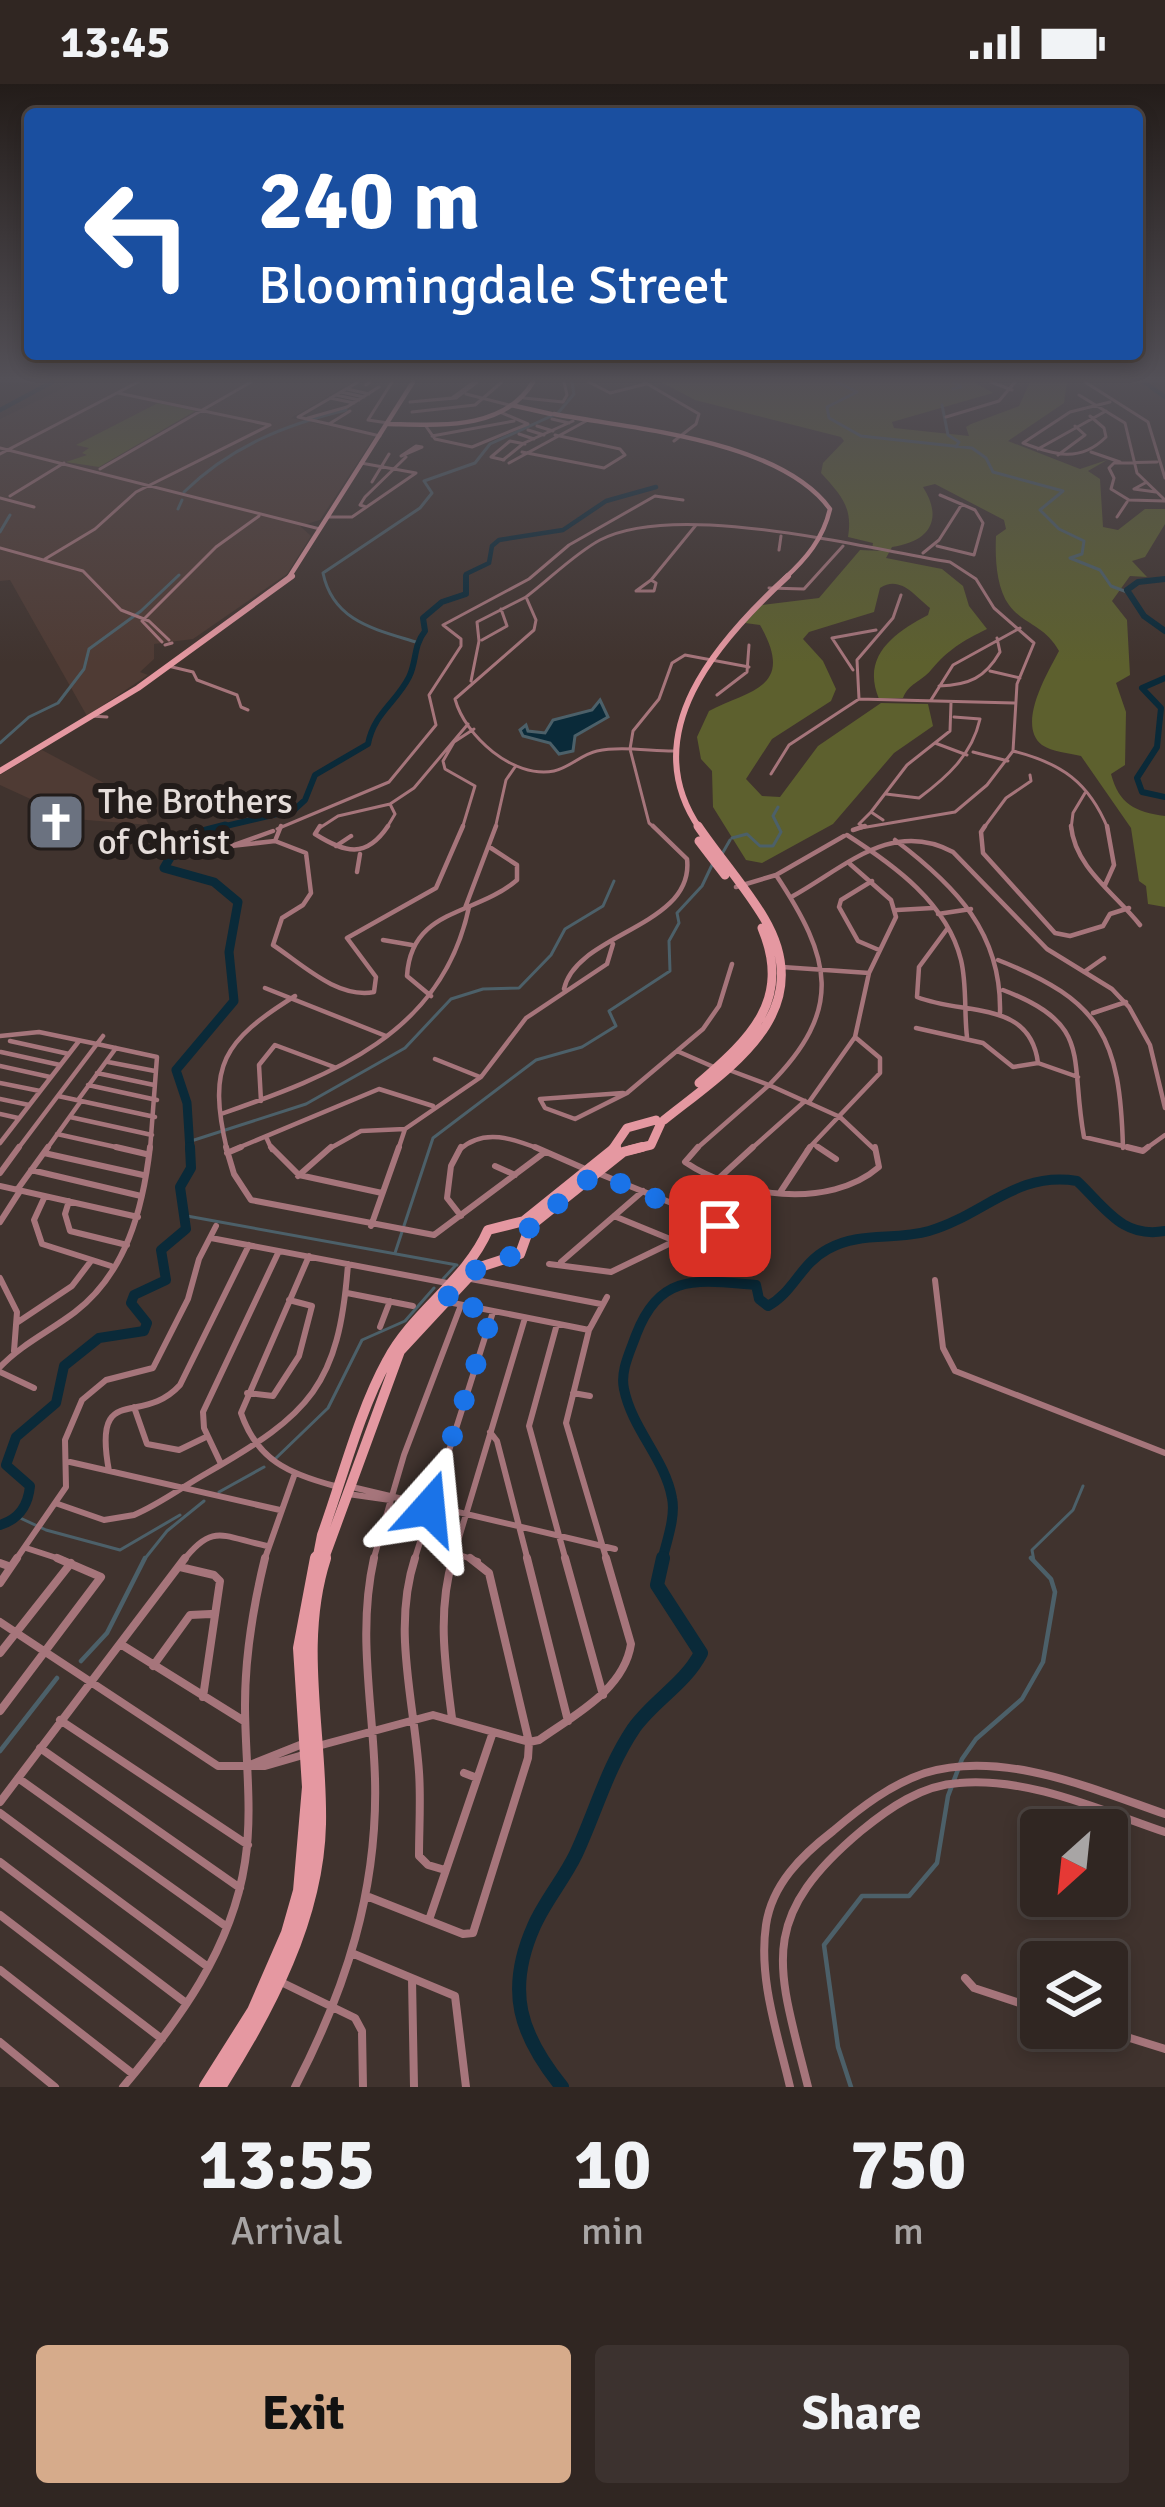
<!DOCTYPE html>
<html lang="en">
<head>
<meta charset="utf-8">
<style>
	body { margin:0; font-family:Signika,sans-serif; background:#3c322f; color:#f1f3f6; height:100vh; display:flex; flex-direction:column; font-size:45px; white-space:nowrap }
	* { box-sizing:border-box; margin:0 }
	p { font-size:39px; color:#a8a5a5 }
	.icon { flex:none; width:66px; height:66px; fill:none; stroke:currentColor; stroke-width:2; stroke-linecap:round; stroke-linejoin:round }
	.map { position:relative; height:2003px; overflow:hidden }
	.drawer { display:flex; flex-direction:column; background:#302622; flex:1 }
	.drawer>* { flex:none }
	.top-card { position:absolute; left:24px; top:24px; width:1119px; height:252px; border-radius:12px; box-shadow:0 6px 18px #0003,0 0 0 3px #4b4340; background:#1a4fa0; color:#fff; overflow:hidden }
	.needle { width:78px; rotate:207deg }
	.tools { position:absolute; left:1020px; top:1725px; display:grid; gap:24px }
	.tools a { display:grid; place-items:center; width:108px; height:108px; border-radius:12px; background:#302622; box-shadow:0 6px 18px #0003,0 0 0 3px #4b4340; font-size:60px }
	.pin { position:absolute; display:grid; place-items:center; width:102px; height:102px; color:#fff; margin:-51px; border-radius:24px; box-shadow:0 6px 18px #0006 }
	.me { position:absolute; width:132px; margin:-66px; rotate:18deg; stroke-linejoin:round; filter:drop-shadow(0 0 9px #0008) }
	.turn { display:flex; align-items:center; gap:42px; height:252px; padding:0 36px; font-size:54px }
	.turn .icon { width:156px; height:156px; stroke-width:2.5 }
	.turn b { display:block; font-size:84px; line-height:102px }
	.eta { display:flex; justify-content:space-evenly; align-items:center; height:204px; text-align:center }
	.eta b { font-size:72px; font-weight:800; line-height:84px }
	.action { display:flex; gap:24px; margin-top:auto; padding:24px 36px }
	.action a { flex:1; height:138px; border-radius:12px; background:#d6ab8b; color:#111; font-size:48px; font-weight:800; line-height:138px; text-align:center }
	.action a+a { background:#3c322f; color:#f1f3f6 }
	.status { display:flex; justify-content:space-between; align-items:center; height:84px; padding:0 60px; background:#302622; direction:ltr }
	.status svg { height:33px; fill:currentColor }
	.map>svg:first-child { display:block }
	.built { fill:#4f3b34 }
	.green { fill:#5d602e }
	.water { fill:#0a2a39; stroke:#4c6069; stroke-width:3 }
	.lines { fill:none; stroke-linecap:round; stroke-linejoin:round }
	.stream-far1 { stroke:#4c6069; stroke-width:3 }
	.stream { stroke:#4c6069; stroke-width:4.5 }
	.river-far4 { stroke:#0a2a39; stroke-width:4.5 }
	.river-far3 { stroke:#0a2a39; stroke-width:6 }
	.river-far2 { stroke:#0a2a39; stroke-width:9 }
	.river-far1 { stroke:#0a2a39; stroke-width:10 }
	.river { stroke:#0a2a39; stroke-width:14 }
	.street-far3 { stroke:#a6757b; stroke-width:3 }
	.street-far2 { stroke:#a6757b; stroke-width:4.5 }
	.street-far1 { stroke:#a6757b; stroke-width:6 }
	.street { stroke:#a6757b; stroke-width:8 }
	.secondary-far4 { stroke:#e598a1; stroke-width:4.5 }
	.secondary-far3 { stroke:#e598a1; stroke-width:6 }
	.secondary-far2 { stroke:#e598a1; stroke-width:9 }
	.secondary-far1 { stroke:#e598a1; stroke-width:10 }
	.secondary { stroke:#e598a1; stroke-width:14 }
	.route { stroke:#1a73e8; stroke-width:21; stroke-dasharray:0 37.8 }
	.labels { text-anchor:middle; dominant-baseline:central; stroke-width:12; stroke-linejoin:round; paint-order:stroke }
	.poi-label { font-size:36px; fill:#e5ddda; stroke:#221c1a; text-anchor:start }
</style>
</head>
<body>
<div class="status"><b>13:45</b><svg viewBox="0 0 49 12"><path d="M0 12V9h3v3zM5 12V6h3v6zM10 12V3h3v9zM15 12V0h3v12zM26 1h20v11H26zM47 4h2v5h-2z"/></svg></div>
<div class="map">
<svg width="1165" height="2003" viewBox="0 0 1165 2003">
	<rect width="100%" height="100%" fill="#40332e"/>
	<!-- built -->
	<path class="built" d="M76 298H352L291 334 375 352 320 436 300 442 311 452 287 490 193 555 154 560V575L140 588 148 591 87 632 10 496 0 497V335Z
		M42 666 136 716 149 741 74 735 0 701V691Z"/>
	<!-- green -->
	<path class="green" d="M661 298H974L993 309 892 338 894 344 969 352 966 343 971 340 1019 322 1030 298H1067L1064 319 1008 357 1080 385 1107 376 1088 387 1100 395 1103 443 1118 446 1145 425H1165V440L1145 473 1132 477 1147 493 1130 492 1112 517 1127 536 1130 591 1116 599 1126 628 1125 681 1111 690C1119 720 1135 728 1165 732V823L1148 820 1146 802 1139 797 1131 744 1081 672C1069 669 1052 668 1042 661 1016 641 1048 588 1059 567 1045 541 1024 541 1009 521 996 503 995 473 996 452L1006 445 1004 436 935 400 923 403C944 436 929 458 892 463L886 474 942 485 963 502 969 522 987 545C962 557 948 566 931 586 921 598 909 599 903 614L879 615C861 572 894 549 928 531L930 524C914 511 900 491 880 504L874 528 809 548 803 555 823 577 836 605 831 617 772 655 746 695 762 712 780 713 818 662 881 619 928 620 933 642 894 669 833 740 762 779 746 776 713 723 712 687 701 675 697 653 709 627C747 606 797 606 760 541L745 539 762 521 819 514 860 466 883 467 872 465 873 459 848 453C853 423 841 411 821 389L823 379 844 357 841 353 695 316Z
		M158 319 195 327 99 383 66 378 87 371 82 369 89 364 76 361Z"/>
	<!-- water -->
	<path class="water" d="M600 616 608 633 575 652 573 667 559 670 550 659 523 652 520 646 526 641 528 647 545 649 553 636 592 626Z"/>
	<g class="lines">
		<!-- stream-far1 -->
		<path class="stream-far1" d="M837 298 857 308 827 323 829 334 861 352 972 364 986 374 993 388 1063 407 1040 426 1059 445 1084 457 1082 470 1070 474 1100 486 1111 502 1127 508
			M953 305 961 303 954 298
			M942 321 948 351 959 358 956 363
			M184 408C230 363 284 341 346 326
			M178 425 182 416
			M0 448 10 431
			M416 558C374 545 333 537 323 489L420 424 432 409 424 397 475 379 490 360 558 329 574 310 572 298
			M0 659 29 633 58 619 84 585 89 565 141 527 179 491
			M732 754 747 750 760 762H773L781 748 773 732 778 723
			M722 770 730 756
			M188 1058 306 1020 405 964 451 915 483 905 519 904 551 871 565 845 603 822 614 797
			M187 1132 457 1181
			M395 1169 433 1054 536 976 582 963 616 942 609 927 670 887 669 857 679 839 677 829 702 802 712 781
			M443 1195 455 1182
			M274 1376 328 1324 362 1256 405 1237 434 1204
			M219 1408 264 1383
			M18 1433 46 1446 120 1466 180 1431
			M143 1477 167 1447 204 1417
			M1034 1477 1032 1466 1073 1426 1083 1402"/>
		<!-- stream -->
		<path class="stream" d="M81 1577 107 1549 145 1474
			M0 1667 57 1594
			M851 2003 838 1963 824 1861 862 1812H909L937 1779 948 1712 962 1675 976 1655 1022 1615 1043 1578 1055 1508 1051 1495 1031 1474"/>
		<!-- river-far4 -->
		<path class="river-far4" d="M1144 298 1165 313
			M0 326 52 298
			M466 495V490L489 479 492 462 499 456 563 446 606 417 656 403"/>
		<!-- river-far3 -->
		<path class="river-far3" d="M1165 495 1138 498 1127 506 1144 532 1165 547
			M1165 594 1142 604 1161 624 1157 663 1137 694 1142 708 1165 713
			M213 745 294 726 305 716 315 691 368 660C374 629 396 619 409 593 417 577 413 562 425 547L423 534 442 518 466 510V492"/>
		<!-- river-far2 -->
		<path class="river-far2" d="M190 1066 187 1019 176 986 234 917 229 868 238 818 214 798 164 784 171 772 195 767 192 757 198 749 225 742"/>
		<!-- river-far1 -->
		<path class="river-far1" d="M0 1441C19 1435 28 1422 30 1402L6 1381 16 1353 56 1319 64 1282 99 1254 144 1247 147 1239 131 1219 134 1211 166 1196 161 1166 186 1145 180 1103 191 1084 190 1063
			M662 1477C666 1459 676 1433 672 1414 665 1375 632 1345 624 1305 620 1287 630 1268 636 1251 660 1188 697 1196 756 1201L759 1215 768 1222C794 1208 800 1180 828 1165 860 1147 895 1157 929 1147 984 1131 1016 1087 1077 1097 1105 1123 1122 1155 1165 1147"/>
		<!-- river -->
		<path class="river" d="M562 2003C520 1951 505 1907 534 1842 545 1817 564 1795 576 1770 596 1727 607 1684 634 1644 654 1616 685 1600 701 1569L657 1501 663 1474"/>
		<!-- street-far3 -->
		<path class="street-far3" d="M474 298 452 314 410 318 456 314 477 298
			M589 298 610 309 646 300
			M644 298 699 330 696 340 674 357
			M991 298 1012 306
			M1085 298 1148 338 1165 394
			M366 301 370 298
			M347 305 369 310
			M341 308 364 313
			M466 310 509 321
			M336 311 359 316
			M1079 311 1125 339 1137 389 1165 416
			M330 314 354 319
			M524 314 563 318 567 311 564 298
			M350 327 329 340 380 352
			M412 328 475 321 502 298
			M1090 332 1104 344 1106 353C1080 379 1054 371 1023 359L1070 328 1110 318
			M946 333 999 317 1015 298
			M308 334 347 323 379 303
			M552 335 569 339
			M388 339 368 336 392 298
			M329 340 298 333 358 298
			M425 341 435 355 472 363 528 340 500 328
			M537 342 553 347
			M528 346 544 351
			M519 350 534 355
			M432 352 514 337
			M416 362 422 363 401 372Z
			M0 364 320 445
			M1038 365 1106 327
			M522 368 604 384 625 371 620 365 555 351
			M1091 368 1120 378
			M0 370 138 298
			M1058 371 1085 351 1075 342
			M503 376 524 359 573 337
			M504 376 491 373 510 357 525 360
			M1157 378 1114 379 1109 384 1114 394 1111 405 1129 416 1165 417
			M361 379 416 389
			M509 379 586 337
			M100 385 251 298
			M372 398 389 370
			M1145 399 1134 405 1156 408
			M10 412 64 379
			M0 414 34 423
			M366 423 360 421 365 413 406 373
			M328 433H352L416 389
			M1117 433 1127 418
			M937 462 974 471 983 439 975 426 940 411
			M0 464 83 487 121 526 149 537 169 556
			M779 466 781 452
			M923 469 939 456 962 420
			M45 475 95 445 136 408 270 341 118 309
			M651 496 656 499 654 507H636Z
			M651 496 696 441
			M769 504 804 505 843 462
			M143 536 216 463 259 432
			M142 537 162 558
			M482 556 507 542 501 525
			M165 561 172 559
			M168 582 193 588 197 596 237 611 241 623 248 626
			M853 586 832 554 876 546
			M990 587 1020 594
			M471 597 479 557 477 538 526 513
			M939 602C969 601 985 594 1000 568L997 554
			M717 611 747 588 749 561
			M859 615 857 576 893 534 901 511
			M931 616 953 581 1020 544
			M91 632 107 633
			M935 659 967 671
			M673 667C650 667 620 662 597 667 582 670 569 684 554 687 513 695 465 652 455 615L534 546 536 536 526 513C550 495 574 470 600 456 677 416 863 464 950 478L976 495 994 524 1034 559 1017 600 1013 667 987 701 955 728 855 745
			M1013 667C1061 679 1089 698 1108 745
			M973 668 1008 677
			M771 690 789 661 859 615 1014 619
			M886 710 919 714C947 693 972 671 980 635L954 633
			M390 720 414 704 468 640
			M871 728 907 681 950 647 951 619
			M864 743 859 740 871 728 883 736
			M277 745 389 698 436 641 429 611 461 562V555L443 541 529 495 569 461 655 412 683 416
			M318 745 338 732 390 720
			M386 745 395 730 390 720
			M462 745 475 702 445 685 443 677 454 658 474 645
			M495 745 506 696 515 683
			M656 745 649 739 630 665 633 647 659 615 672 579 685 571 749 583
			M983 745 1006 714 1031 697 1030 691
			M1071 745 1073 729 1085 709"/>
		<!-- street-far2 -->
		<path class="street-far2" d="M281 742 275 757 306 769 311 809 303 821 282 834 273 861C302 880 337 915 374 908L376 893 347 854 436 804 463 742
			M320 742 315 750C345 769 366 775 388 742
			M985 742 981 748 983 769 1055 849 1070 852 1103 842 1110 830 1129 824
			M1071 742C1075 784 1116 810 1140 841
			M853 746 865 742
			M273 747 231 762 275 757
			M847 751C894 781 947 819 961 876 967 901 964 928 967 953
			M895 756C956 802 1002 849 1000 929
			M336 762 351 752
			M357 788 360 770
			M872 797 841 816 839 823 858 857 879 866
			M1105 801 1114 781 1107 742
			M736 803 776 791 844 752
			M793 812C845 783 892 735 953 768L1047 865 1112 905 1129 923 1150 961 1165 1024
			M465 824 496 742
			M897 826 933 824
			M938 830 971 825
			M947 845 919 883 917 913C964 932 1030 915 1038 979
			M383 856 412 861
			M998 876C1102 917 1120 954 1123 1064
			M782 883 869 889
			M1084 888 1104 874
			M265 904 386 952
			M564 905C576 849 695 843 687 775L653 742
			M1003 906C1094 941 1069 972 1084 1053L1140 1066
			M431 912 407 892C411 824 475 832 517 796V781L491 764
			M1093 929 1126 918
			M916 944 983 959 1013 983 1038 979
			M0 952 39 948 97 960 103 952
			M10 957 69 970
			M677 967 716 984
			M1 968 60 981
			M435 975 480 993
			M108 978 155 987
			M1038 979 1078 993
			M0 982 50 993
			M729 986 769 1001
			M97 989 154 1001
			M0 999 40 1007
			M88 1001 157 1016
			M769 1001 840 1033 875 1066
			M769 1001C845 925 831 874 776 791
			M58 1012 155 1033
			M0 1015 29 1021
			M540 1015 545 1024 575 1035 627 1009 703 945 719 922 732 880
			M540 1015 623 1009
			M78 1016 116 964
			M261 1017 259 981 275 961 334 983
			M809 1018 855 953 869 889 896 833 891 816 850 780
			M0 1030 18 1034
			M221 1030C333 991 442 950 469 823
			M70 1033 152 1051
			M57 1050 129 1066
			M267 1055 272 1066
			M0 1059 79 957
			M813 1060 823 1066
			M17 1066 97 960 157 973 150 1066
			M46 1066 81 1017
			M227 1066C207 981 223 957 295 912
			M233 1066 379 1005 433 1022
			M327 1066 361 1047 405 1045
			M398 1066 405 1045 481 993 526 934 607 880 613 860
			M459 1066C484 1043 514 1055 542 1066
			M695 1066 769 1001
			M750 1066 805 1017
			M807 1066 880 989V974L855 953
			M1144 1066 1165 1051"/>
		<!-- street-far1 -->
		<path class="street-far1" d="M116 1063 146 1070
			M226 1063 234 1090 251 1116 434 1151 545 1068
			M271 1063 299 1091 382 1109
			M461 1063 451 1082 447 1114 461 1132
			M535 1063 583 1084
			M698 1063 685 1078C736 1113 829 1126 879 1083L875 1063
			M818 1063 836 1075
			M1127 1063 1143 1067 1148 1063
			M44 1069 143 1091
			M227 1069 241 1063
			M495 1082 515 1091
			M31 1086 141 1112
			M0 1089 19 1063
			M298 1092 331 1063
			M717 1096 753 1063
			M0 1102 138 1133
			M17 1106 48 1063
			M781 1107 810 1063
			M45 1112 34 1136 42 1160 111 1182
			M69 1117 65 1130 70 1147 127 1161
			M614 1132 675 1157
			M0 1138 20 1107
			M371 1142 399 1063
			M211 1154 447 1199
			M309 1172 241 1329C257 1376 289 1390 335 1402
			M561 1178 643 1107
			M549 1180 611 1188 675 1157 712 1158 721 1151 720 1142 711 1135 600 1090
			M0 1194 17 1228 14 1267
			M471 1195 601 1220
			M935 1196 943 1264 955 1287 1165 1369
			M347 1209 413 1222
			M448 1218 589 1246
			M18 1238 72 1202 91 1177
			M557 1240 529 1342 566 1477
			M380 1243 390 1217
			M0 1283C22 1260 50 1247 75 1228 126 1189 143 1125 150 1063
			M0 1288 34 1304
			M247 1309 273 1312 299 1272 312 1222 289 1216
			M573 1309 590 1312
			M134 1323 147 1360 179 1366 206 1353
			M490 1348 497 1357 528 1477
			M70 1378 280 1426
			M221 1380 204 1344 203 1328 279 1167
			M109 1387C92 1296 141 1344 180 1301L249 1161
			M352 1403 615 1465
			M348 1410 390 1416
			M58 1420 104 1436 134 1431C160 1420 182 1403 207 1389 310 1330 339 1302 348 1180
			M26 1464 66 1477
			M453 1469 478 1477
			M15 1477 66 1403 65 1356 82 1316 106 1296 153 1284 188 1215 199 1175 216 1142
			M183 1477C213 1438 223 1453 267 1462
			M264 1477 294 1392
			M373 1477 404 1371 461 1221
			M414 1477 493 1228
			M452 1477 525 1234
			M607 1477 566 1339 589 1246 607 1213"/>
		<!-- street -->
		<path class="street" d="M415 1474C392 1545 414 1616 419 1688 421 1716 419 1744 419 1772L428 1781 445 1786
			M527 1474 568 1637
			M565 1474 603 1611
			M0 1479 11 1483
			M180 1483 214 1491 220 1497 203 1613
			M0 1499 17 1474
			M0 1538 218 1682H265L303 1671
			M122 1561 244 1637
			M0 1569 71 1479
			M153 1582 190 1531 211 1530
			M0 1627 101 1493 57 1474
			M452 1634C445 1581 437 1527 453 1474
			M60 1636 248 1761
			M318 1662 433 1631 529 1658 539 1656C574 1631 624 1606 631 1560L606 1474
			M40 1664 240 1804
			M250 1681 300 1661
			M464 1689 477 1694
			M18 1694 227 1843
			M0 1718 185 1474
			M0 1729 208 1883
			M0 1778 186 1919
			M369 1813 463 1850 473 1849 528 1674 529 1658 489 1489 470 1474
			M0 1831 162 1955
			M429 1836 493 1648
			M354 1870 455 1912 466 2003
			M0 1886 133 1990
			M965 1894 974 1904 1041 1926
			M412 1895 414 2003
			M281 1898 355 1934 362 1947 363 2003
			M1098 1944 1165 1965
			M0 1958 55 2003
			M123 2003C178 1938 232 1865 245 1778 253 1726 245 1673 245 1621 245 1571 253 1523 265 1474
			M295 2003C346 1905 378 1806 375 1695 373 1619 357 1550 374 1474
			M790 2003C778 1951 758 1895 766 1841 772 1800 802 1771 833 1747 860 1724 891 1700 925 1689 1002 1665 1093 1705 1165 1730
			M808 2003C778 1883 755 1836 861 1747 889 1724 922 1701 959 1699 1029 1693 1100 1726 1165 1748"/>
		<!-- secondary-far4 -->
		<path class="secondary-far4" d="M511 321 551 330
			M554 330C634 345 780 356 830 425 823 455 806 475 784 495
			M388 340C438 341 504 347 533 298
			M288 495 413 298"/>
		<!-- secondary-far3 -->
		<path class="secondary-far3" d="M0 687 138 604 292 492
			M700 745C634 650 718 556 788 492"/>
		<!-- secondary-far2 -->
		<path class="secondary-far2" d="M699 757 725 791
			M699 999C751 954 792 916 762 844
			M664 1036C729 984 820 929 764 834 745 802 719 773 698 742
			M612 1066 627 1044 656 1036
			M630 1066 651 1061 661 1039"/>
		<!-- secondary-far1 -->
		<path class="secondary-far1" d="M317 1477 322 1451C342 1396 359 1328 387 1277 413 1227 466 1197 488 1146L524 1137 616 1063
			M323 1477 400 1267 477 1184 520 1170 530 1142 623 1068 642 1063"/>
		<!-- secondary -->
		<path class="secondary" d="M206 2003 254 1927 288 1849 300 1807 309 1703 300 1564 317 1474
			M219 2003C268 1926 317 1834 319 1740 321 1652 296 1560 324 1474"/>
	</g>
	<!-- sky -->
	<linearGradient id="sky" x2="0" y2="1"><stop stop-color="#231c19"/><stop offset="0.51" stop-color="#535057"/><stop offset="1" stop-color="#535057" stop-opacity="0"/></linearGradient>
	<rect width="1165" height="579" fill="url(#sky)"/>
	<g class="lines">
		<!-- route -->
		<path class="route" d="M429 1424 493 1228 443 1217 482 1180 520 1170 530 1142 596 1089 720 1142"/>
	</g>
	<!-- icons -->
	<defs>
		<symbol id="church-square" viewBox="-11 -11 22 22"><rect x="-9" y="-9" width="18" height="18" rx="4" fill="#6b7280" stroke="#221c1a"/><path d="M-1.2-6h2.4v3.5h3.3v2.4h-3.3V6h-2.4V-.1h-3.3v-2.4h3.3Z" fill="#fff"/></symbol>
	</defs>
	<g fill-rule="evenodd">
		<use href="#church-square" x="23" y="705" width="66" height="66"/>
	</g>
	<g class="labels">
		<!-- poi labels -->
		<g class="poi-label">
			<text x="98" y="717">The Brothers<tspan x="98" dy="41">of Christ</tspan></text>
		</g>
	</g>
</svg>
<div class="tools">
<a><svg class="needle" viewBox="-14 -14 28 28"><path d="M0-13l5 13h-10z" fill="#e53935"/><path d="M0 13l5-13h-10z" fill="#a8a5a5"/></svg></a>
<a><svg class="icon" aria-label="layers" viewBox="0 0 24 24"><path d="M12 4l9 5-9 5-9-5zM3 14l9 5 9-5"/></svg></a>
</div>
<div class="pin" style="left:720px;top:1142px;background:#d93025"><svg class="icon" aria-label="arrive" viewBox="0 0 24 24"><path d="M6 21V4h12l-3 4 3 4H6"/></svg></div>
<svg class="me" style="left:429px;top:1424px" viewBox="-20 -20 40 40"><path d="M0-17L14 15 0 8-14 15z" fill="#1a73e8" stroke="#fff" stroke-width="4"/></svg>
<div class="top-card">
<div class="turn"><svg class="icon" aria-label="left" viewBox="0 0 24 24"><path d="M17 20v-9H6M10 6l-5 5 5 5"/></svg><div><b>240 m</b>Bloomingdale Street</div></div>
</div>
</div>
<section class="drawer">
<div class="eta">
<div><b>13:55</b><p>Arrival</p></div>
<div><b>10</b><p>min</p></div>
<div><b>750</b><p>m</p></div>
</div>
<div class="action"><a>Exit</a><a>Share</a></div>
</section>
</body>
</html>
